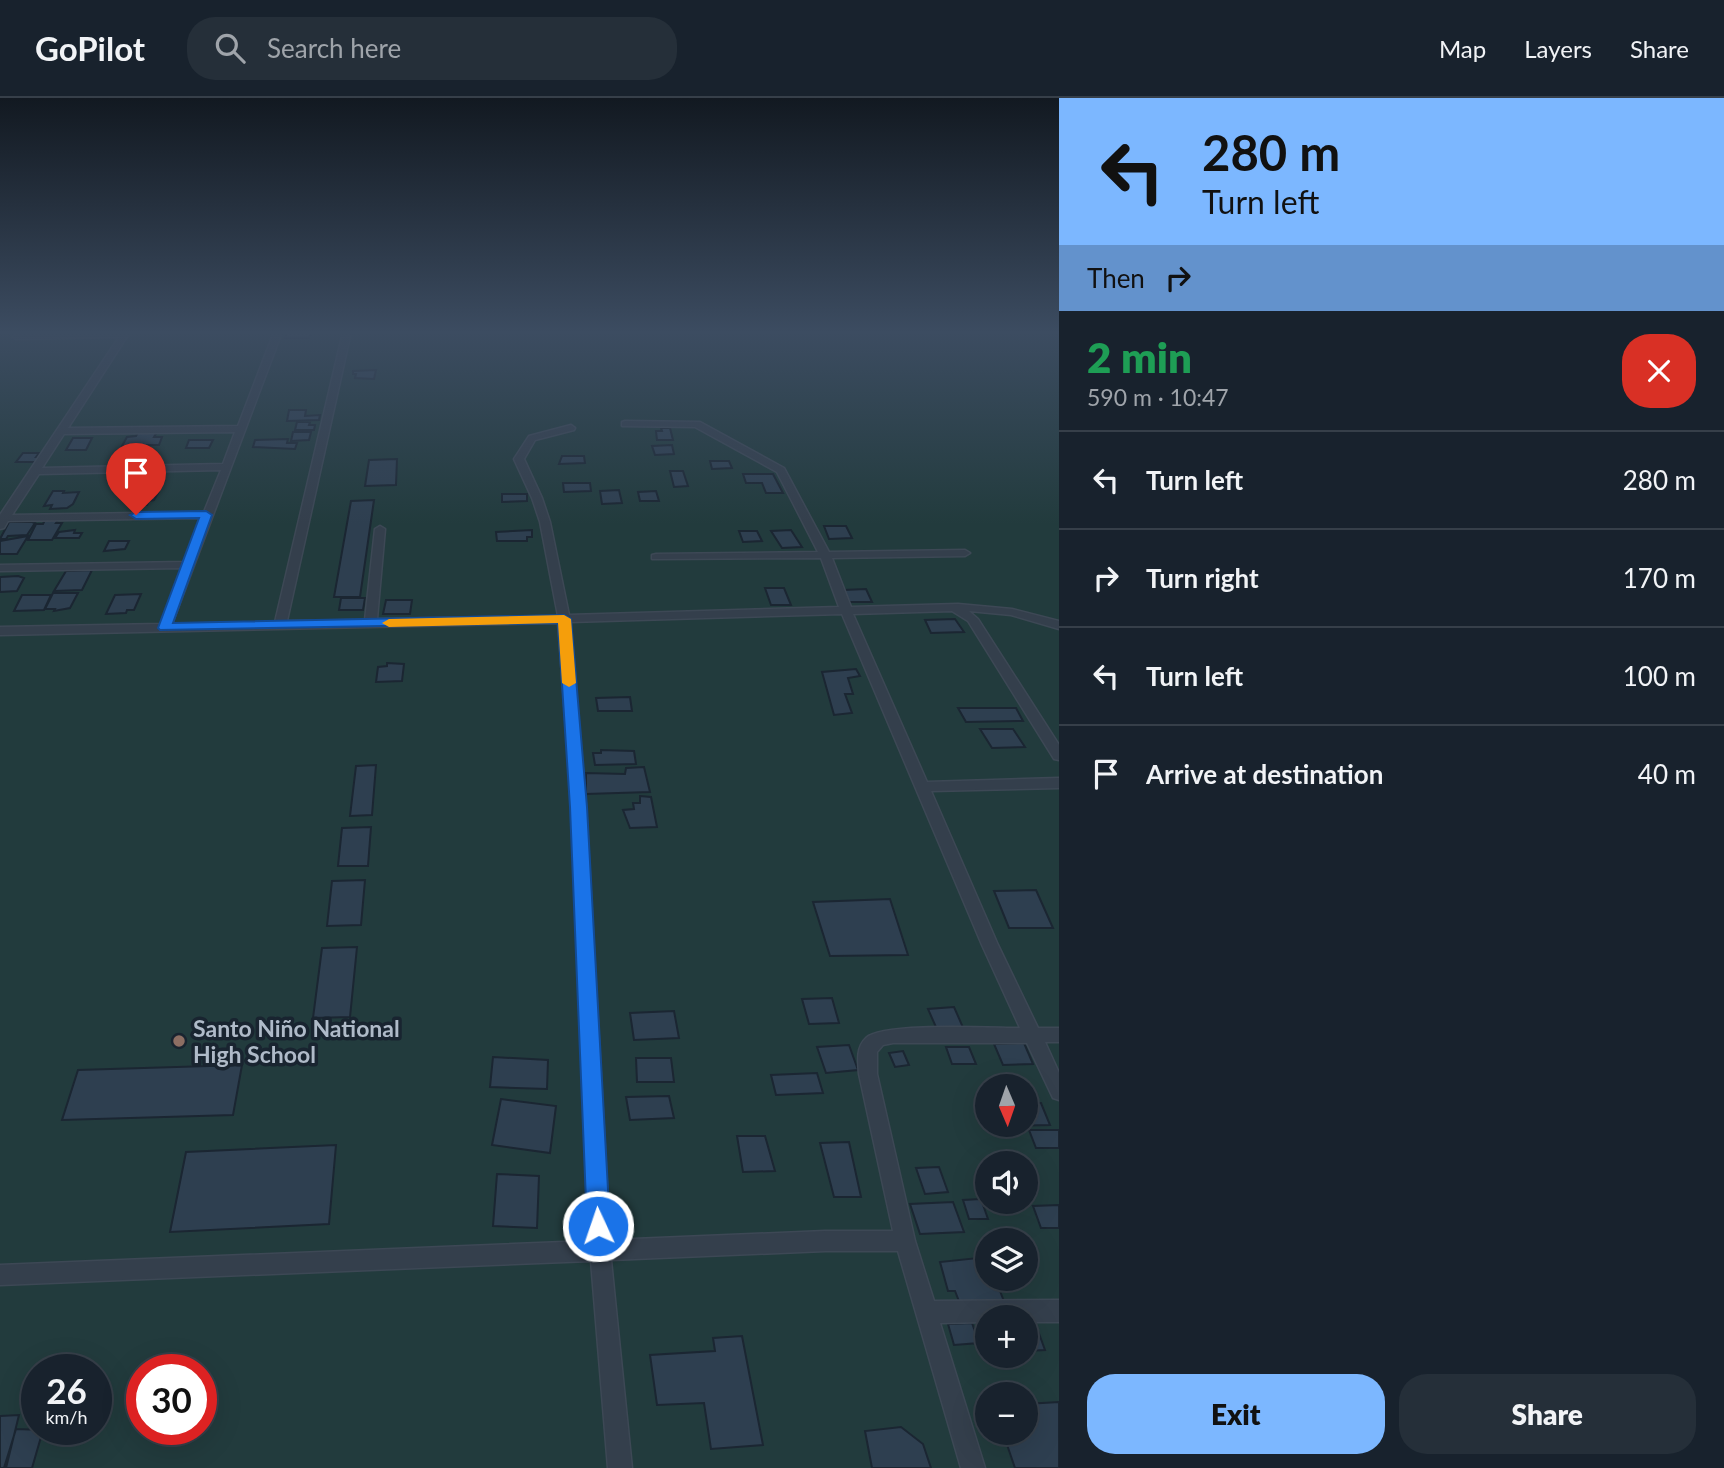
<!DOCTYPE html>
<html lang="en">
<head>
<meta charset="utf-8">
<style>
	body { margin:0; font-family:Lato,sans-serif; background:#252f39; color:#f1f3f6; height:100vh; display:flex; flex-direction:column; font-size:26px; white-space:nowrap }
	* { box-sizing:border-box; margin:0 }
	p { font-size:23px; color:#9fa4aa }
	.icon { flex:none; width:38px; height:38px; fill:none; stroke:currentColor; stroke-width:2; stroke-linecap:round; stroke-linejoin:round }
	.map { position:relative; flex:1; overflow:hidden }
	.details { display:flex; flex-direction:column; background:#18222d; width:665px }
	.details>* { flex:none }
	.guide { background:#7cb7ff; color:#111; overflow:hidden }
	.needle { width:46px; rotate:178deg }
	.fabs { position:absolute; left:975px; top:976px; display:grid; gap:14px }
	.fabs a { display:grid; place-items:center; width:63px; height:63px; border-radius:50%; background:#18222d; box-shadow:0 7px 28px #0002,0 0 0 2px #363f49; font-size:35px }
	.speed { position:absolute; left:21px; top:1256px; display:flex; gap:14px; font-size:35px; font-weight:700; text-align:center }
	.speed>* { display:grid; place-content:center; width:91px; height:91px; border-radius:50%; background:#18222d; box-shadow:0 7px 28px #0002,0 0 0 2px #363f49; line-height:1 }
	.speed small { font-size:18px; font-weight:400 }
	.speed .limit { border:10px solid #d22; background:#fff; color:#111 }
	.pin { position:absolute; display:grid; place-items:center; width:60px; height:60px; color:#fff; margin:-72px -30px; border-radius:50% 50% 50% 0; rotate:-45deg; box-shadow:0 0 7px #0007 }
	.pin .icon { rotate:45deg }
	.me { position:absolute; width:77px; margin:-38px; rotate:357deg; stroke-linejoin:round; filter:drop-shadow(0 0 5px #0008) }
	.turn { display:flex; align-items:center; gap:24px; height:147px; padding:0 28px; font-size:32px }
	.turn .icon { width:91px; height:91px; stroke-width:2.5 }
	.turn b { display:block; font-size:49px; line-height:60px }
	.then { display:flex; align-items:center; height:66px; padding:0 28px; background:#0003; gap:14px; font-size:26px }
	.round { display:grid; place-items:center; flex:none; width:74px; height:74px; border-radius:28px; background:#252f39 }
	.headline { display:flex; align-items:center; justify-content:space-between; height:119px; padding:0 28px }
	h1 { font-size:42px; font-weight:800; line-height:52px; color:#1e9e55 }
	.button { display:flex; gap:14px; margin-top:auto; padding:14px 28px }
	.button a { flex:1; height:80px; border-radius:28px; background:#7cb7ff; color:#111; font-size:28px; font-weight:800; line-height:80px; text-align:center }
	.button a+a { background:#252f39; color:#f1f3f6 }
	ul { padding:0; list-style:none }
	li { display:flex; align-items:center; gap:21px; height:98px; padding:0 28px; border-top:2px solid #363f49 }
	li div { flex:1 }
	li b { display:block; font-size:26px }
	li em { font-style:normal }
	header { display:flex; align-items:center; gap:42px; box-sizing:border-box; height:98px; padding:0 35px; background:#18222d; border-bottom:2px solid #363f49 }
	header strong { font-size:33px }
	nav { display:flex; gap:38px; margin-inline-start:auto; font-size:24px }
	.search { width:490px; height:63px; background:#252f39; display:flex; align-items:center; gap:18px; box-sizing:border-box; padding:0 24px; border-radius:28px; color:#9fa4aa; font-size:26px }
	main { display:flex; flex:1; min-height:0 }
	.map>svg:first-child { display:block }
	.green { fill:#223b3d; fill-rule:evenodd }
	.building { fill:#2e3f50; stroke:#1b2632; stroke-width:2 }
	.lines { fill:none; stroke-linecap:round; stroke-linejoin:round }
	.street-casing { stroke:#3d4855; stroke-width:3 }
	.street { fill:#343f4c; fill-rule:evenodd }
	.route { fill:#1a73e8; stroke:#114b97; stroke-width:2 }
	.slow { fill:#f59e0b }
	.education-dot { fill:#8d6e63; stroke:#192430; stroke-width:2.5 }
	.labels { text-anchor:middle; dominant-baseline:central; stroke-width:7; stroke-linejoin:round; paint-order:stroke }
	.near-poi-label { font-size:23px; font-weight:bold; fill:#afbac8; stroke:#192430; text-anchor:start }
</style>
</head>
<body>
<header>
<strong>GoPilot</strong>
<div class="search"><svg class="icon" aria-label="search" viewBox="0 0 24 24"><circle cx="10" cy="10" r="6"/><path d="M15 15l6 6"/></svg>Search here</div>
<nav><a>Map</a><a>Layers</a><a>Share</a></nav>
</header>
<main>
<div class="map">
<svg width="1059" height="1370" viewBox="0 0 1059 1370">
	<rect width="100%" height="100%" fill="#202d3c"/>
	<!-- green -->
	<path class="green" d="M0 234H1059V1370H0ZM987 989H1026V1027H987ZM987 1066H1026V1104H987ZM987 1143H1026V1181H987ZM987 1220H1026V1258H987ZM37 1272H96V1332H37ZM142 1272H201V1332H142ZM987 1297H1026V1335H987Z"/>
	<!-- building -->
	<path class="building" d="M287 234H311L309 240H285Z
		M376 272 374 281 355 280 356 276H353V273Z
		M289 312H306L305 318 320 317 319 322 287 323Z
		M297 324H310L309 327H315L314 332H295Z
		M661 330H670L673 342H657L656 333H662Z
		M138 334H157L154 339H162L159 347H147L145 351 122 348 127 339 136 338Z
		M293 334H311L309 342 291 343Z
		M73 340H92L86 352H66Z
		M288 341 287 345H297L295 351 253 349 255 342Z
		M189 342H213L209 350H186Z
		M672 347 674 356 655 357 652 348Z
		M23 355H39L36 359H40L36 364H16Z
		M562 358H584L585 365 559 366Z
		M397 361 396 387 365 388 369 362Z
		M710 363H729L732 370 712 371Z
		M670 373H683L688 388 674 389Z
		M143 376 161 378 156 389H137Z
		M743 376H773L783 395H766L762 385H746Z
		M563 385H590L591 393 564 394Z
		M619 392 622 405 602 406 600 393Z
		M53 393H64L63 395 79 394 73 406 67 410 50 411 52 407 44 408Z
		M656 393 659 403H640L638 394Z
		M158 395 154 402 149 403 147 407 128 406 133 396Z
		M502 396H527V403L502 404Z
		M374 402 360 499H334L351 403Z
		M45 422H58L56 425H62L52 442H28L36 426H43Z
		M9 424H32L35 425 27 437 8 438 6 441H0Z
		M824 428H846L852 440 829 441Z
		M75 432 74 435H82L79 440H55L59 434Z
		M532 432V439H527V443H497L496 434Z
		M791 432 802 449 782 450 771 433Z
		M739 433H757L762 443 743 444Z
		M28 438 17 456H0V443Z
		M109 443H129L125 451 104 453Z
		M92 472 82 492 54 493 66 473Z
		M18 478 24 480 17 493 0 494V479Z
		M765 490H784L791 507H771Z
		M866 491 872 504H849L844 492Z
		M53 495H78L70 510 54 513 55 511H45Z
		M141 496 134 512H127L126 515 106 516 115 497Z
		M22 497H51L44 512 14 513Z
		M341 500H365L363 512H339Z
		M386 502H412L410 516H383Z
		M955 521 964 534 931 535 925 522Z
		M387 565 404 566 402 583 376 584 378 569 387 568Z
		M856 571 860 578 848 580 853 596H845L852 615 834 617 822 574Z
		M630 599 632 613H598L596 600Z
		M958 610H1016L1023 623 966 624Z
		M980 631H1013L1025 649 992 650Z
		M601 652 634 653 636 666 595 667 593 655H601Z
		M376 667 372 717 350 718 356 668Z
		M644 669 650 694 586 696V675L625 676 626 670Z
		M640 698 651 699 657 729 630 730 623 712 634 711 633 705H640Z
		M371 729 368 768H338L342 730Z
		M365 782 361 827 327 828 332 783Z
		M1036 792 1053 830H1009L994 793Z
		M890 801 908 857 830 858 813 804Z
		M357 849 350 919 313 920 322 850Z
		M832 900 839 925 809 926 802 901Z
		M954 909 965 934 939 936 928 911Z
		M674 913 679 940 634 942 630 915Z
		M1024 945 1033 966 1003 967 994 946Z
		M849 947 858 972 826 975 817 949Z
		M946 949H969L976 966H952Z
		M903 953 909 967 895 969 889 955Z
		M493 959 548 962 547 991 490 989Z
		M636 960H671L674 984H637Z
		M242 967 233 1017 62 1022 78 972Z
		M817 975 823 995 776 997 771 977Z
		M669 998 674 1020 630 1022 626 999Z
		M501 1001 556 1008 550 1055 492 1047Z
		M1026 1005H1041L1050 1027 1005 1028 1026 1027Z
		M1029 1032H1059V1050H1036Z
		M737 1038H765L775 1073 743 1074Z
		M849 1044 861 1099H834L820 1045Z
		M336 1047 329 1126 170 1134 186 1054Z
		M939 1069 948 1094 925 1096 916 1070Z
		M497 1076 539 1078 537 1130 493 1128Z
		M981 1101 988 1121H969L963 1102Z
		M953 1104 964 1134 920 1136 910 1106Z
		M1059 1107V1130H1041L1033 1108Z
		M987 1159V1181H1020L1022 1187 1000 1193 1005 1206 962 1211 955 1193H948L940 1164Z
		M972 1225 979 1245 954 1247 948 1226Z
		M1037 1230 1045 1252 1026 1253V1231Z
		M742 1238 763 1347 711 1351 704 1305 657 1307 650 1257 715 1253 713 1240Z
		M1059 1304V1370H1015L1003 1335H1026V1306Z
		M19 1317 6 1370H0V1318Z
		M901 1329 923 1346 931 1370H872L865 1333Z
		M16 1331 43 1332 32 1370H4Z"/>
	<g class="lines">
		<defs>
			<path id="street" d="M130 234 68 330 238 328 274 234H282L172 526 275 524 343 234H351L287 523 365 522 375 431 380 428 385 431 377 521 558 518 540 424 532 400 514 361 529 338 571 327 575 330 574 332 535 342 524 361 542 400 550 424 569 517 839 509 821 460 652 461V457L656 456 818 454 777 374 695 329 622 328V324L625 323 700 324 784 370 829 454 965 452 970 455 965 458 832 460 851 509 958 506 1012 511 1059 523V531L1011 517 969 513 978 521 1059 647V662L1054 661 968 523 952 513 853 516 927 684 1059 680V690L931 693 998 847 1038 930H1059V944H1045L1059 975V1002L1053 1000 1027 945H893L883 947 877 954V976L915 1143 934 1203 1059 1202V1224H1026V1220H987V1224L940 1225 985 1370H961L898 1153H825L611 1162 632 1370H608L591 1163 0 1187V1167L589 1143 572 709 558 525 0 537V529L161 526 182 470 0 473V467L185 464 202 420 8 423 4 430 0 431V417L119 239 16 241 12 239 16 237ZM235 334 223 366 42 370 64 336ZM221 372 204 414 12 417 39 376ZM842 516 982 847 1020 930C994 930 881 924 866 940 856 949 858 964 859 976L893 1133H825L610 1142 586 709 570 524Z"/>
		</defs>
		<!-- street casing -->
		<use href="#street" class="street-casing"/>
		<!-- street -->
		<use href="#street" class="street"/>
	</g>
	<!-- sky -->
	<linearGradient id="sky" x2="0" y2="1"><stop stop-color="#121921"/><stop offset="0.55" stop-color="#3c4c61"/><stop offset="1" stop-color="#3c4c61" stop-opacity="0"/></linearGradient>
	<rect width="1059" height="426" fill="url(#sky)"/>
	<!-- route -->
	<path class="route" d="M206 413 212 417 173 525 564 517 571 521 587 709 610 1128 606 1136 598 1139 590 1136 587 1128 570 709 558 525 160 532 158 530 199 420 136 421 130 417 136 414Z"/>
	<!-- slow -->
	<path class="slow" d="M564 517 571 521 576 585 569 589 562 585 558 525 389 529 382 525 389 521Z"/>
	<!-- markers -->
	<circle class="education-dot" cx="179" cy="943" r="7"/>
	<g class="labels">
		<!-- near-poi labels -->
		<g class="near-poi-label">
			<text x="193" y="930">Santo Niño National<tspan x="193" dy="26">High School</tspan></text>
		</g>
	</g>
</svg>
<div class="fabs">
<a><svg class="needle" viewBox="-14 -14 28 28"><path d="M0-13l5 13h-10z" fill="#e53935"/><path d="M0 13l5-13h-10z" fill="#9fa4aa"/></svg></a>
<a><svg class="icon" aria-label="sound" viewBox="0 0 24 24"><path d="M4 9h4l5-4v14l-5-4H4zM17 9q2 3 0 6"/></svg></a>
<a><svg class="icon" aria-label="layers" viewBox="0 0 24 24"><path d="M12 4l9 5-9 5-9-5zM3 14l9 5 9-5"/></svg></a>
<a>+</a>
<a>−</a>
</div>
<div class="speed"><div>26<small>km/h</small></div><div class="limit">30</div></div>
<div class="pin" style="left:136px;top:417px;background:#d93025"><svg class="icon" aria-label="arrive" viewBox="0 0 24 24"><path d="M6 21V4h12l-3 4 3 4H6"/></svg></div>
<svg class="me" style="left:598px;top:1128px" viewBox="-20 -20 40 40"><circle r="17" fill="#1a73e8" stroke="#fff" stroke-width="3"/><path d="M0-11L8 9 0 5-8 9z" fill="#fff"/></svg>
</div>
<section class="details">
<div class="guide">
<div class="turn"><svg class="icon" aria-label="left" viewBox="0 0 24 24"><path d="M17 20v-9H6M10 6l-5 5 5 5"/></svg><div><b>280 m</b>Turn left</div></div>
<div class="then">Then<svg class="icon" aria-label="right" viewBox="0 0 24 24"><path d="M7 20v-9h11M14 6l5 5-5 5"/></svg></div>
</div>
<div class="headline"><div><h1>2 min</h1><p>590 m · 10:47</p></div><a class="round" style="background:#d93025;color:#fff"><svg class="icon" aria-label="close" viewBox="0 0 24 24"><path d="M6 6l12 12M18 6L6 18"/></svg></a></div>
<ul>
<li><svg class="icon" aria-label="left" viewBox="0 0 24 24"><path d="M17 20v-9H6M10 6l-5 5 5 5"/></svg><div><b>Turn left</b></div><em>280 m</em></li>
<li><svg class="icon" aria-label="right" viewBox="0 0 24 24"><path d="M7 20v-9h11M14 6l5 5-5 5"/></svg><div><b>Turn right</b></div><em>170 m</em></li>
<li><svg class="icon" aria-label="left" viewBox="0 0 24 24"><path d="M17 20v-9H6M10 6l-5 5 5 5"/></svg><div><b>Turn left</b></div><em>100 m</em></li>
<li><svg class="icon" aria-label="arrive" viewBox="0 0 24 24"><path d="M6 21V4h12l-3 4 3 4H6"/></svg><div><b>Arrive at destination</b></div><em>40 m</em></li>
</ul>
<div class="button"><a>Exit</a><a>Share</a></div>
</section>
</main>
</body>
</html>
